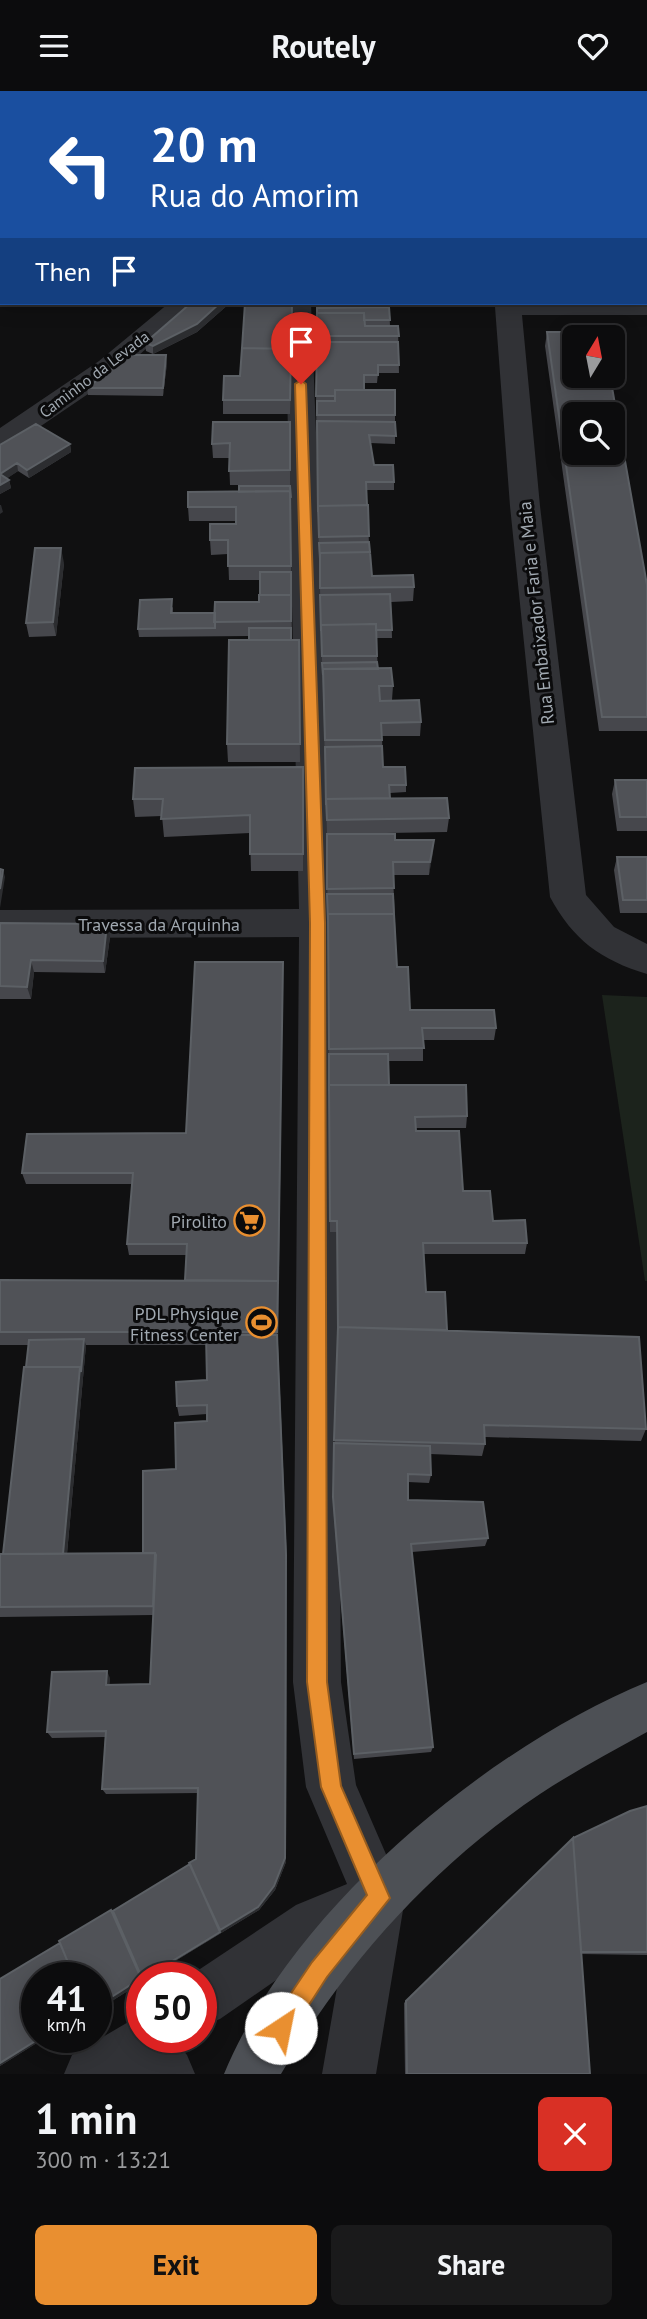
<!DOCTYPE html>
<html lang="en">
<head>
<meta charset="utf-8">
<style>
	body { margin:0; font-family:"PT Sans",sans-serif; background:#1a1a1b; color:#f1f3f6; height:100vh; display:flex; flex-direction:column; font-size:26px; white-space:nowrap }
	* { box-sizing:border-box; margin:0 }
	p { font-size:23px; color:#9a9b9d }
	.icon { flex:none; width:38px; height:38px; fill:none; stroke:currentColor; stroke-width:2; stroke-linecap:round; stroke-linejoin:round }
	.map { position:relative; height:1983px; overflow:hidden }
	.details { display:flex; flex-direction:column; background:#0c0c0d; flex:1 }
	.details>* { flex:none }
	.top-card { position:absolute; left:0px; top:0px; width:648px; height:214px; box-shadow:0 4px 18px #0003,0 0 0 2px #2c2c2e; background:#1a4fa0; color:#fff; overflow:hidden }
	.needle { width:46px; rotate:10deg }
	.tools { position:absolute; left:562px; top:234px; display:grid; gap:14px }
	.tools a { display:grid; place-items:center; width:63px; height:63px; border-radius:10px; background:#0c0c0d; box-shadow:0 4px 18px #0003,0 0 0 2px #2c2c2e; font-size:35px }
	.speed { position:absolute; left:21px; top:1871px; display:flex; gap:14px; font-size:35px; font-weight:700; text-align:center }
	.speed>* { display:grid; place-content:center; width:91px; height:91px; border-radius:50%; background:#0c0c0d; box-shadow:0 4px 18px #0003,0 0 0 2px #2c2c2e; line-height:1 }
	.speed small { font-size:18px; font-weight:400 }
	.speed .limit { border:10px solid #d22; background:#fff; color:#111 }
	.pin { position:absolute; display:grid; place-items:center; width:60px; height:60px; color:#fff; margin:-72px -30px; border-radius:50% 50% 50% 0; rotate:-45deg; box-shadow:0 0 7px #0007 }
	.pin .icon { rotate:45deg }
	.me { position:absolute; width:77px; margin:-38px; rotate:34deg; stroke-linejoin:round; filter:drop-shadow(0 0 5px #0008) }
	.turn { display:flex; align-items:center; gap:24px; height:147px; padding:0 35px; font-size:32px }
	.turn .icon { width:91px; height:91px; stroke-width:2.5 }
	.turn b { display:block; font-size:49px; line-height:60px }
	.then { display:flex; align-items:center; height:66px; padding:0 35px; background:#0003; gap:14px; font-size:26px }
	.round { display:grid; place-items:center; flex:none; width:74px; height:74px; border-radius:10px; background:#1a1a1b }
	.headline { display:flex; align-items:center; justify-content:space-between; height:119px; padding:0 35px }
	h1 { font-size:42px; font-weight:600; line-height:52px }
	.action { display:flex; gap:14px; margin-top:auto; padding:14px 35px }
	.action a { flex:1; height:80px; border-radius:10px; background:#e98f30; color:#111; font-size:28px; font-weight:600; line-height:80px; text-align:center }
	.action a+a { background:#1a1a1b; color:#f1f3f6 }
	header { display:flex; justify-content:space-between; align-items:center; height:91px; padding:0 35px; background:#0c0c0d; font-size:32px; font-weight:600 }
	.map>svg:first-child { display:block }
	.green { fill:#1c231c }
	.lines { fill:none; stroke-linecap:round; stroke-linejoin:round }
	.minor { fill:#313236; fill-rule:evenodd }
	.major { fill:#4d5055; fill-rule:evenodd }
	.wall { fill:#46474c; fill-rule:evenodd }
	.shaded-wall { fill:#2c2d30 }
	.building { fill:#505257; stroke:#5c6065; stroke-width:2; fill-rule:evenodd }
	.route { fill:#e98f30; stroke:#975d1f; stroke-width:2 }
	.labels { text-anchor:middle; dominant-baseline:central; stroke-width:6; stroke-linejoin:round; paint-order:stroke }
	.far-street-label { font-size:16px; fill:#a1a9b1; stroke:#0b0b0c }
	.street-label { font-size:18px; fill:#a1a9b1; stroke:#0b0b0c }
	.poi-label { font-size:18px; fill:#a1a9b1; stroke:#0b0b0c; text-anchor:end }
</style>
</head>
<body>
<header><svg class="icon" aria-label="menu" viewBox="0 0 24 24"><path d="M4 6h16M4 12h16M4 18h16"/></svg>Routely<svg class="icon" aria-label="heart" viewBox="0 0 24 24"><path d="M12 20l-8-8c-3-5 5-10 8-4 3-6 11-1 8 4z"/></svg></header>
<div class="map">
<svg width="647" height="1983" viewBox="0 0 647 1983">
	<rect width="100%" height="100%" fill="#101011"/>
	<!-- green -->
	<path class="green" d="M602 904 647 906V1190H645Z"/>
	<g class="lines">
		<!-- minor -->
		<path class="minor" d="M372 0H395L371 2Z
			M647 208V224H522L540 415 586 804 614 836 647 853V883C601 869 573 849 550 806L510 415 495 216V212H646Z
			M169 212H197L119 282 10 356 0 359V337L99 270Z
			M285 212H311L335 832 341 1591 356 1694 405 1807 376 1983H322L346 1845 331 1851 220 1928 201 1935V1886H188L296 1814 347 1793 306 1696 293 1591 299 846 0 847V819L299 818Z
			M142 1923V1946H178L176 1951 187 1964 195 1983H64L72 1964Z"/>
		<!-- major -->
		<path class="major" d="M647 1591V1641C611 1661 575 1680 540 1703 434 1774 345 1872 281 1983H224C291 1820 486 1657 647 1591Z"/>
	</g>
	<!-- wall -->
	<path class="wall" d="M636 0H647V1L636 2Z
		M0 7H2V55H0Z
		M191 212H230L197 241 153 263 146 260 145 252Z
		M293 212 290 323H223V309L240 285 242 257Z
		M317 212H389L390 235H398L399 282H378L377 292H364V299L395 324V353L370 352 374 374 394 391V399H366L369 452 372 485 414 496 413 510 391 511 392 547H376L378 578 393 595 392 609H380L421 631 420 645H382L383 676 406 694V701L390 702V707L449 727 447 741 327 743 318 429 316 313Z
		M547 241 647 494V640H599L545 255Z
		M167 272 163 305 88 304 87 297Z
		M290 331V394H230L229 367H213L212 353Z
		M70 353 71 361 29 387 18 380 7 387 9 389 11 397 0 403V354Z
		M290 395 292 549H299L300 671H228L227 653 249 545 139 546 138 538 173 516V522H215L259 511 260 489H229L228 463 211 464 210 449 236 433V430H189L188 416 239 401Z
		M64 472 56 545 29 546 26 532Z
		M303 676V780H251L250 742 164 746 162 725 135 726 133 708Z
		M615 689H647V740H617L612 703Z
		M327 743 395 749H434L429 784H393L397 876 410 919 496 937 494 949H423V970H388L389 994 467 1025 466 1037H416V1040L463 1100 493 1130 527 1152 525 1163H424L426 1201 446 1239 646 1338 641 1350 485 1346V1353L482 1365 430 1363 431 1384 429 1392 408 1391V1409L488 1447 485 1455 412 1461 433 1656 431 1661 354 1668 333 1415 338 1244 337 1141H330Z
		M617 766H647V822H620L614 779Z
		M0 832 110 846 105 882 34 881 31 908H0Z
		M283 871 278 1254 287 1471 286 1771 275 1799 259 1819 149 1886H142V1891L96 1920 37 1946H55L46 1951H44L43 1948 0 1975V1888L190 1773 196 1768 198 1702 106 1703 102 1698 105 1646 52 1647 47 1641 110 1587 109 1594 150 1593 153 1524 0 1526V1463H3L29 1254H0V1189H185L186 1164H129L127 1153 132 1093H26L22 1082 186 1042ZM86 1254H206L207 1289 177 1315 179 1325 207 1323V1330L176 1378 143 1462 67 1463Z
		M647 1715V1864L581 1863 590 1983H405L404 1912 406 1910 573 1747Z"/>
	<!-- shaded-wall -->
	<path class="shaded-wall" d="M220 212H230L197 241 153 263V255Z
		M166 264 167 272 163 305V297Z
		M70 353 71 361 29 387 27 379Z
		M17 372 18 380 2 391 0 383Z
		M9 389 11 397 0 403V394Z
		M0 414H1L3 421 0 423Z
		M61 457 64 472 56 545 53 531Z
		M434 749 433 762 429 784 430 771Z
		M3 779 5 786 0 817V798Z
		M107 833 110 846 105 882 103 870Z
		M31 869 34 881 31 908 27 896Z
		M283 871 278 1254 287 1471 286 1771 275 1799 259 1819 149 1886H146L220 1839 286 1464 277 1241Z
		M84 1248 86 1254 66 1473 63 1465 80 1276Z
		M107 1580 110 1587 109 1600 106 1594Z
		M111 1819 114 1822 142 1886V1891L96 1920Z
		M42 1946 45 1947 0 1975V1972Z"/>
	<!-- building -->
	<path class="building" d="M394 0H416L415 2H392Z
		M530 0H590V2H530Z
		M0 7H2V36H0Z
		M191 212H220L197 233 153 255 145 252Z
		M245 212H292L291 264V258L242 257Z
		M389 216 390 229H364V222H317V217Z
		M317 222H364L365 235H398L399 245H316Z
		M547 241H602L603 247H574V285H610L647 494V626H602ZM574 324H612V362H574Z
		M317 251H398L399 274H378V284H364V299H335V305H316Z
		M242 257 291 258 290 309H223L224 285H240Z
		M130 264H166L163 297H87Z
		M335 299H395V324H317V310H335Z
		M317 330 395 331 396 345 369 344 374 374H393L394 391H366L367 414 318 415V421Z
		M213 331H290V379L229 380 230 352 212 353Z
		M36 333 70 353 27 379 17 372 0 383V354Z
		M0 383 9 389 0 394Z
		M239 395H290L291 407 290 400 239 401Z
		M290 400 291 475H228V449H210V433H236V416H188V401Z
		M368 414 369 445 319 446 318 415Z
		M369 451 370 461 320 462V468L319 452Z
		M35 457H61L53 531 26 532Z
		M370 461 372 485 413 484 414 496 320 497V462Z
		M260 481H291V510V504H260Z
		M390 503 392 539H376V533L321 534V540L320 504Z
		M259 504H291V530L214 531 215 511H259Z
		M172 508 171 522H215V537L138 538 140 509Z
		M376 533 377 565H322L321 534Z
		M249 537H291V549H249Z
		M229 549H299L300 653H227Z
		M377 571 378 578H323V584L322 572Z
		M391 577 393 595H379L380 610 419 609 421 631 381 632 382 649H325L323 578Z
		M382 655 383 676H405L406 694H389L390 707 326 708V714L325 656Z
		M303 676V763H250V724L161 728 163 708H133L135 677Z
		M615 689H647V726H620Z
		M447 707 449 727 327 729 326 708Z
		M327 743H395V749H434L430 771H393L394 797 327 798Z
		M617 766H647V809H623Z
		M0 778 3 779 0 798Z
		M327 803H393L394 823H328V829Z
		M328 823H394L397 876H408L410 919H494L496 937H422L424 957 329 958Z
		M0 832 107 833 103 870 31 869 27 896 0 895Z
		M195 871H283L278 1193V1190L185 1189 187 1153H127L133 1082H22L27 1043 186 1042Z
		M329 963H388L389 994H329V1000Z
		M329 994H466L467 1025 415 1026 416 1040H459L463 1100H490L493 1130 525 1129 527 1152H423L426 1201H445L447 1239 338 1236V1238L337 1130H330Z
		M0 1189 278 1190 277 1241H0Z
		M338 1236 639 1246 646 1338 484 1334 485 1353 334 1349Z
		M206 1244H277L286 1464 285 1767 274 1795 258 1816 220 1839 189 1772 196 1768 198 1697 102 1698 106 1640 47 1641 52 1581 107 1580 106 1594 150 1593 156 1464 155 1462H143V1380L176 1378 175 1332 207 1330V1314L177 1315 176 1291 207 1289Z
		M84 1248 81 1281 80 1276H26L29 1249Z
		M24 1276H80L63 1463H3Z
		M334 1352 430 1355 431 1384 408 1383V1409L483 1411 488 1447 411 1453 433 1656 354 1663 333 1406Z
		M155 1462 153 1515 0 1516V1463Z
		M647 1715V1861H581L573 1747 630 1720Z
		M573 1747 590 1983H407L406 1910Z
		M190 1773 220 1841 146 1886 142 1887 113 1820Z
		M111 1819 141 1887 96 1916V1886H74L59 1850Z
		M60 1852 74 1886H37V1946H51L44 1951 42 1946 0 1972V1888Z"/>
	<!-- route -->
	<path class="route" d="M301 289 306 293 325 832 327 1591 341 1695 390 1807 327 1886 289 1945 281 1948 273 1945 270 1937 273 1929 312 1871 367 1804 321 1696 307 1591 310 832 295 293Z"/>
	<!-- icons -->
	<defs>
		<symbol id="supermarket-ring" viewBox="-11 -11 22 22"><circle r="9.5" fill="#0b0b0c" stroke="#e98f30" stroke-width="1.5"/><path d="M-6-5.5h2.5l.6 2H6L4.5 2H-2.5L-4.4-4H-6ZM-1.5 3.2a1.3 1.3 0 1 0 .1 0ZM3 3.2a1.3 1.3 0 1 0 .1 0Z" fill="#e98f30"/></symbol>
		<symbol id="stadium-ring" viewBox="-11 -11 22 22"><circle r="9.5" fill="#0b0b0c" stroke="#e98f30" stroke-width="1.5"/><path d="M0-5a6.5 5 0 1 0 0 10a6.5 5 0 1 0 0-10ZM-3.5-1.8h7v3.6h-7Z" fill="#e98f30"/></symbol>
	</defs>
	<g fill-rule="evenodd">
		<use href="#supermarket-ring" x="232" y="1112" width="35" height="35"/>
		<use href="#stadium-ring" x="244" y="1214" width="35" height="35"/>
	</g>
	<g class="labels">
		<!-- far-street labels -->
		<g class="far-street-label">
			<text transform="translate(94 283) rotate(-37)">Caminho da Levada</text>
		</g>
		<!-- street labels -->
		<g class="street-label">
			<text transform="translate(536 522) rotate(-96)">Rua Embaixador Faria e Maia</text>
			<text x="159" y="833">Travessa da Arquinha</text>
		</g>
		<!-- poi labels -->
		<g class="poi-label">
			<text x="227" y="1130">Pirolito</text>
			<text x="239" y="1222">PDL Physique<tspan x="239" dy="21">Fitness Center</tspan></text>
		</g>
	</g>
</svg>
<div class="tools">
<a><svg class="needle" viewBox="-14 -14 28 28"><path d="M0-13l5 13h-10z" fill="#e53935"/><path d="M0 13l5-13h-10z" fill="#9a9b9d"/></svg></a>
<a><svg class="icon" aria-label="search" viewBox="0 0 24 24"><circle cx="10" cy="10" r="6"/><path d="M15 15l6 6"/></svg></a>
</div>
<div class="speed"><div>41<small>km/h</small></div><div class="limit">50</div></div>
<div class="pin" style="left:301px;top:293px;background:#d93025"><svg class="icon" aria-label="arrive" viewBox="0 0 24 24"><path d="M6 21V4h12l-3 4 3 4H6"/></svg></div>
<svg class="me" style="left:281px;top:1937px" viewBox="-20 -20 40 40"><circle r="19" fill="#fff"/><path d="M0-13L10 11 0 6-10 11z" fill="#e98f30"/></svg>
<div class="top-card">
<div class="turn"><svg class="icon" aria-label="left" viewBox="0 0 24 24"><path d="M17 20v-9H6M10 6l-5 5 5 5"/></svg><div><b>20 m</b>Rua do Amorim</div></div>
<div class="then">Then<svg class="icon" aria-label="arrive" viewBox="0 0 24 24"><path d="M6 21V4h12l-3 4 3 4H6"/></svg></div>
</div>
</div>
<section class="details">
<div class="headline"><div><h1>1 min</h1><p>300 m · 13:21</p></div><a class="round" style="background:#d93025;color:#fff"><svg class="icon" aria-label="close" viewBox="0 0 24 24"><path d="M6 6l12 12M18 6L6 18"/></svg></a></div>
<div class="action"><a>Exit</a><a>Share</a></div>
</section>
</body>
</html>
